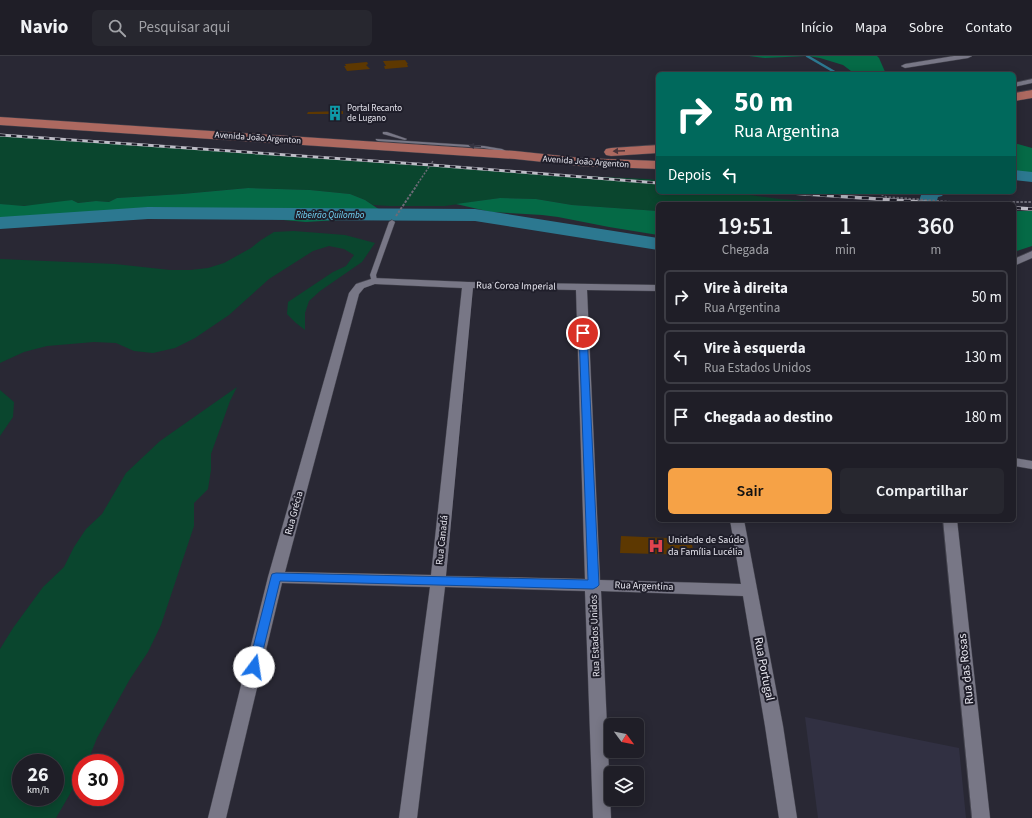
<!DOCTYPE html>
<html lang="pt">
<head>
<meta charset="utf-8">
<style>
	body { margin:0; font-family:"Source Sans 3",sans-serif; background:#27272f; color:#f1f3f6; height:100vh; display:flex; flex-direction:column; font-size:15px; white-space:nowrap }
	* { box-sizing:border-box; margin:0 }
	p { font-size:13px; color:#a1a2a7 }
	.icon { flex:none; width:22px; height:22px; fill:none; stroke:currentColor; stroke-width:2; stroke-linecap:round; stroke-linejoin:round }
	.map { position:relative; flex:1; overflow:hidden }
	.sheet { position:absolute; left:656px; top:146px; width:360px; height:320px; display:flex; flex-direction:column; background:#1f1e27; border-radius:6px; box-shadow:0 2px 10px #0003,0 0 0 1px #3c3c44 }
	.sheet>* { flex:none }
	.top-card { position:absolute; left:656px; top:16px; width:360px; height:122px; border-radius:6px; box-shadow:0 2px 10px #0003,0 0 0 1px #3c3c44; background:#00695c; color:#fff; overflow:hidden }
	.needle { width:26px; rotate:122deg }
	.buttons { position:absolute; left:604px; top:662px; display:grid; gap:8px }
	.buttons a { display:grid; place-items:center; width:40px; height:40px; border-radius:6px; background:#1f1e27; box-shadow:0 2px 10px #0003,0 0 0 1px #3c3c44; font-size:20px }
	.speed { position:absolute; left:12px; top:698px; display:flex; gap:8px; font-size:20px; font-weight:700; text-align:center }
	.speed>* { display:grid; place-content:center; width:52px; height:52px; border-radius:50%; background:#1f1e27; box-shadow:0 2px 10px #0003,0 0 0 1px #3c3c44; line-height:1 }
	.speed small { font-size:10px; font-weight:400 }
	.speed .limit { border:6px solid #d22; background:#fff; color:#111 }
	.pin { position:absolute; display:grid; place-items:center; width:34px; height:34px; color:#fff; margin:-17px; border:2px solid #fff; border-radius:50%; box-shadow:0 1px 4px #0007 }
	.me { position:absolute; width:44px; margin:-22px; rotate:14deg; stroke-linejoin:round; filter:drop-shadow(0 0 3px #0008) }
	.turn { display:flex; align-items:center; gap:14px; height:84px; padding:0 12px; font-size:18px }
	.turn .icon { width:52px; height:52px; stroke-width:2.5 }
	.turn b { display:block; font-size:28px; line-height:34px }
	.then { display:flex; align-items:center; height:38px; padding:0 12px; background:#0003; gap:8px; font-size:15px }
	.eta { display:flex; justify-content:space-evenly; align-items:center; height:68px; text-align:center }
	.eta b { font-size:24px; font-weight:600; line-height:28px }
	.action { display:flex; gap:8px; margin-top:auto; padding:8px 12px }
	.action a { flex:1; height:46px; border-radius:6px; background:#f6a246; color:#111; font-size:16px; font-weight:600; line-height:46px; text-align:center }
	.action a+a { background:#27272f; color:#f1f3f6 }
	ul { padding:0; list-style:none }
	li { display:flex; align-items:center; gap:12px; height:54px; margin:0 8px 6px; padding:0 4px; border:2px solid #3c3c44; border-radius:6px }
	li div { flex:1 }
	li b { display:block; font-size:15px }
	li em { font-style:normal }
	header { display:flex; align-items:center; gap:24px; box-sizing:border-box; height:56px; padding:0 20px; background:#1f1e27; border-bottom:1px solid #3c3c44 }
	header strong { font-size:19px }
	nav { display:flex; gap:22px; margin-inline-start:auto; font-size:14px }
	.search { width:280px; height:36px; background:#27272f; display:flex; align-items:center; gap:10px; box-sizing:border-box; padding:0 14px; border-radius:6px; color:#a1a2a7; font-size:15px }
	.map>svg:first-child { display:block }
	.built { fill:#313042 }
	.green { fill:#0a462e; fill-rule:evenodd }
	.forest { fill:#056a46 }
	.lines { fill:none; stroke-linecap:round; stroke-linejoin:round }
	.stream { stroke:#2c7890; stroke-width:2.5 }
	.river { fill:#2c7890; fill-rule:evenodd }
	.building { fill:#5d3801 }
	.service-casing { stroke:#44444e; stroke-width:1 }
	.minor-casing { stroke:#44444e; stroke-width:1 }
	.primary-casing { stroke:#44444e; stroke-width:1 }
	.path-far1 { stroke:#6d6c77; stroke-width:1.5; stroke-dasharray:2 1.5; stroke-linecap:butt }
	.path { stroke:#6d6c77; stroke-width:2; stroke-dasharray:2.5 1.5; stroke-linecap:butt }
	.service { fill:#787786; fill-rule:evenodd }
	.minor { fill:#787786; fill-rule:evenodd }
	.primary { fill:#ad6960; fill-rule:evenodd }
	.rail-far1-casing { stroke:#bebdc7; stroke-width:3 }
	.rail-casing { stroke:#bebdc7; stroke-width:3.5 }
	.rail-far1 { stroke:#1f1e2a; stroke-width:2; stroke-dasharray:5.5; stroke-linecap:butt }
	.rail { stroke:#1f1e2a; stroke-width:2.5; stroke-dasharray:7; stroke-linecap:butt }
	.oneway { fill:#353441 }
	.oneway2 { fill:#4a343a }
	.route { fill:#1a73e8; stroke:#114b97 }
	.labels { text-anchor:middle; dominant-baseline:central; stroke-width:4; stroke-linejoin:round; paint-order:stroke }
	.far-poi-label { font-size:9px; fill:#e6e5ee; stroke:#1f1e2a; text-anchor:start }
	.far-street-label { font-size:9px; fill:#e6e5ee; stroke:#1f1e2a }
	.far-water-label { font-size:9px; font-style:italic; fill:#74d8fb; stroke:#1f1e2a }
	.street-label { font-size:10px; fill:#e6e5ee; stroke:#1f1e2a }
	.poi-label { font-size:10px; fill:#e6e5ee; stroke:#1f1e2a; text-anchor:start }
	.near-street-label { font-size:12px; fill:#e6e5ee; stroke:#1f1e2a }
</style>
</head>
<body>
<header>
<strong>Navio</strong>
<div class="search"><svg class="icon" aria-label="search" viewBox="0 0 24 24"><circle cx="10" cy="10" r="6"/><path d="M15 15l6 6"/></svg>Pesquisar aqui</div>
<nav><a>Início</a><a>Mapa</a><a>Sobre</a><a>Contato</a></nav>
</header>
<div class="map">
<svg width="1032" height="762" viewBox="0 0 1032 762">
	<rect width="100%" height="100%" fill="#292834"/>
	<!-- built -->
	<path class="built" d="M805 661 959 692 966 762H818Z"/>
	<!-- green -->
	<path class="green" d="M0 78 538 118 648 123 658 124V136H729L779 143 852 148H658V155L572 149 536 143 500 142 445 150H389L373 149 365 144 350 138 310 134 248 132 182 138 117 142 109 146 96 145 78 147 72 144C48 149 24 152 0 148Z
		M294 175 345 179 375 187 362 206 320 235 309 245 305 257V274L296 267 287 258 288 246 333 216 346 210 354 199 344 193 329 190 313 195 269 223 229 259 195 282 175 292 153 297 134 295 116 287 94 286 47 290 24 296 0 307V203L115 208 170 214H190L208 212 224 207 251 192 261 184 274 176Z
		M237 331 230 345 211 398V414L208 433 194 447V470L161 569 148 596 130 623 97 682 87 707H81V719L56 762H0V593L13 572 43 531 64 511 74 491 86 473 102 458 126 417 160 385ZM21 707H55V741H21Z
		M0 334 14 346 13 361 0 380Z"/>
	<!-- forest -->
	<path class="forest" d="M749 0H877L879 2 886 18H855L843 9 820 2 807 0 765 2Z
		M1014 87 1032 92V120L1014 119Z
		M248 132 310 134 350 138 365 144 383 156 379 160 370 162 306 166 272 163 249 158 212 157 122 160 28 170 0 172V148L24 150 72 144 78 147 96 145 109 146 117 142 182 138Z
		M500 142 536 143 572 149 658 155V179L609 171 558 161 542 159 491 156 456 148Z
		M1014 155H1032V190L1014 196Z"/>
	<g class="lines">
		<!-- stream -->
		<path class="stream" d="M807 0 838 18"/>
		<!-- river -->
		<path class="river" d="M1014 114 1032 116V126L1014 124Z
			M922 136H945L942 140 938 141 936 148H918Z
			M148 151 475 153 658 182V194L475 165 148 163 0 173V161Z"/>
	</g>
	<!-- building -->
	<path class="building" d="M405 4 408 8H407L408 11 385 13 384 10H386L383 5Z
		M367 6 368 8 366 9 370 13 347 15 344 10H346L345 8Z
		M343 55V58H307L308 56Z
		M621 480 691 483 694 499 620 497Z"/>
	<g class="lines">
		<defs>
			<path id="service" d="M383 76H387L407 83 405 84 383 78Z
				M376 83 484 90 502 93 510 97 508 98 499 95 484 92 378 85 376 84Z
				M392 164 395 166 376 219 377 225 376 226H372L370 219 389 166Z"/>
			<path id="minor" d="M954 0H972L968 2 905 12 901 10 905 8Z
				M1032 23V27L1014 31V27Z
				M1032 195V202L1014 210V203Z
				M374 222 468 226 658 229V235L587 234 600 524 741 528 730 464H744L783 670 797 762H779L765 670 743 540 601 535 611 762H593L585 535 445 531 417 762H399L430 531 282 527 226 762H208L268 521 349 237 356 228ZM375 228 462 232 431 519 285 516 359 238 364 232ZM473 232 576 234 585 523 446 520Z
				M1014 402 1032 405V413L1014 410Z
				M943 464H957L990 762H972Z"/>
			<path id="primary" d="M1032 34V42L1014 45V37Z
				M0 61 515 95 581 102 658 105V113L581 110 515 103 0 69Z
				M658 89V97L611 100 606 99 604 96 606 93 611 92Z"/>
		</defs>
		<!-- service casing -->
		<use href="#service" class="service-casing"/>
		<!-- minor casing -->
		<use href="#minor" class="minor-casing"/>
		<!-- primary casing -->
		<use href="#primary" class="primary-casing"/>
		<!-- path-far1 -->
		<path class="path-far1" d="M416 130 433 105"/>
		<!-- path -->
		<path class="path" d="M878 136 886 141 951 146H1032
			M396 160 417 129"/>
		<!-- service -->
		<use href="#service" class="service"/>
		<!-- minor -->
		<use href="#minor" class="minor"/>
		<!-- primary -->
		<use href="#primary" class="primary"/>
		<defs>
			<path id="rail-far1" d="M0 79 431 109 658 127"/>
			<path id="rail" d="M778 136 949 148
				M1014 152 1032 153"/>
		</defs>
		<!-- rail-far1 casing -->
		<use href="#rail-far1" class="rail-far1-casing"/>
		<!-- rail casing -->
		<use href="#rail" class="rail-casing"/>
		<!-- rail-far1 -->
		<use href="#rail-far1" class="rail-far1"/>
		<!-- rail -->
		<use href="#rail" class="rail"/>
	</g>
	<!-- one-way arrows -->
	<defs><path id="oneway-solid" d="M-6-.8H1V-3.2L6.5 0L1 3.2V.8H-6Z"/></defs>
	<use class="oneway" href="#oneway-solid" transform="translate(475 90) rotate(-175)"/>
	<use class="oneway2" href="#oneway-solid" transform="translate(619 95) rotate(178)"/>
	<!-- route -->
	<path class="route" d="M580 275H583L587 277 599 529 597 531 593 533 280 525 259 611 258 615 254 616 250 615 248 611 271 521 272 518 276 517 588 524 579 277Z"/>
	<!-- icons -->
	<defs>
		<symbol id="building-bare" viewBox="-9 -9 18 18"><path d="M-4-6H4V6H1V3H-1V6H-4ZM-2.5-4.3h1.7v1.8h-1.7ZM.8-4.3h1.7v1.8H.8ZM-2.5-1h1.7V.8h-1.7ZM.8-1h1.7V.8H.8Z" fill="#0f9aa8" stroke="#1f1e2a" stroke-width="2.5" paint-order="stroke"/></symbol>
		<symbol id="hospital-bare" viewBox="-9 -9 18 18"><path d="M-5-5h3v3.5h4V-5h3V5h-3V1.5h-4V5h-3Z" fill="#e0444e" stroke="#1f1e2a" stroke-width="2.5" paint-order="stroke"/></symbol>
	</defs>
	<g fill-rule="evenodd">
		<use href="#building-bare" x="324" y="46" width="22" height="22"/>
		<use href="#hospital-bare" x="645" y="479" width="22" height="22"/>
	</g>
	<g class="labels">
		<!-- far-poi labels -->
		<g class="far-poi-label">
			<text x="347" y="52">Portal Recanto<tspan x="347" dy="10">de Lugano</tspan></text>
		</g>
		<!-- far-street labels -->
		<g class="far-street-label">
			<text transform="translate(258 82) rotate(4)">Avenida João Argenton</text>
			<text transform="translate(586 106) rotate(4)">Avenida João Argenton</text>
		</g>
		<!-- far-water labels -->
		<g class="far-water-label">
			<text x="330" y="159">Ribeirão Quilombo</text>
		</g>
		<!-- street labels -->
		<g class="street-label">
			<text transform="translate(516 230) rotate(1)">Rua Coroa Imperial</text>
			<text transform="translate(294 457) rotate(-75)">Rua Grécia</text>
			<text transform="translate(442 484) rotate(-84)">Rua Canadá</text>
			<text transform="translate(644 530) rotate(2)">Rua Argentina</text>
			<text transform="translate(595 580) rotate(-92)">Rua Estados Unidos</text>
		</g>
		<!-- poi labels -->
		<g class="poi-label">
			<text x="668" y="484">Unidade de Saúde<tspan x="668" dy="12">da Família Lucélia</tspan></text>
		</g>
		<!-- near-street labels -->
		<g class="near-street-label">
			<text transform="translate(764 613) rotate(79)">Rua Portugal</text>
			<text transform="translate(966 613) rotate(-96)">Rua das Rosas</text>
		</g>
	</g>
</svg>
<div class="buttons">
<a><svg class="needle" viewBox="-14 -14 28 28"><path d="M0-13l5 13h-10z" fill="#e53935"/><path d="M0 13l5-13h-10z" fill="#a1a2a7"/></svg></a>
<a><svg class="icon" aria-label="layers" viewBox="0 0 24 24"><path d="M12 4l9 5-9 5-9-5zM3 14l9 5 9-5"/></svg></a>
</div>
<div class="speed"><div>26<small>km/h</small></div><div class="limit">30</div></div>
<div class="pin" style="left:583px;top:277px;background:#d93025"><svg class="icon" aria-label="arrive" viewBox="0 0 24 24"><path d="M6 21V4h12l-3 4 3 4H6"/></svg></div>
<svg class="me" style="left:254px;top:611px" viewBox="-20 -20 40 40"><circle r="19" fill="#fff"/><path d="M0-13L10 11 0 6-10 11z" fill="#1a73e8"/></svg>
<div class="top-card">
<div class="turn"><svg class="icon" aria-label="right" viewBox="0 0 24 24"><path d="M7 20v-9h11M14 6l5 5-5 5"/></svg><div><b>50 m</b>Rua Argentina</div></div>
<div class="then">Depois<svg class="icon" aria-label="left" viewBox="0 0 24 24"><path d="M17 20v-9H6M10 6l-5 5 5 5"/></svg></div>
</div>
<section class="sheet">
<div class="eta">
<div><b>19:51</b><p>Chegada</p></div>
<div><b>1</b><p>min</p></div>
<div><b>360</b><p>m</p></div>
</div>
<ul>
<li><svg class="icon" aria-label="right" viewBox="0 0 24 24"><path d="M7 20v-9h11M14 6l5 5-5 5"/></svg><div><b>Vire à direita</b><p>Rua Argentina</p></div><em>50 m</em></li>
<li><svg class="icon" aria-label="left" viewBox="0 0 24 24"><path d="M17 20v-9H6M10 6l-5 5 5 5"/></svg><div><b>Vire à esquerda</b><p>Rua Estados Unidos</p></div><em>130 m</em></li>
<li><svg class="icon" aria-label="arrive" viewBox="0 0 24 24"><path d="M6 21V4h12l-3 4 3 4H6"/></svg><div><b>Chegada ao destino</b></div><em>180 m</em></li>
</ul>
<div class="action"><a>Sair</a><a>Compartilhar</a></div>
</section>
</div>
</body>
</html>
